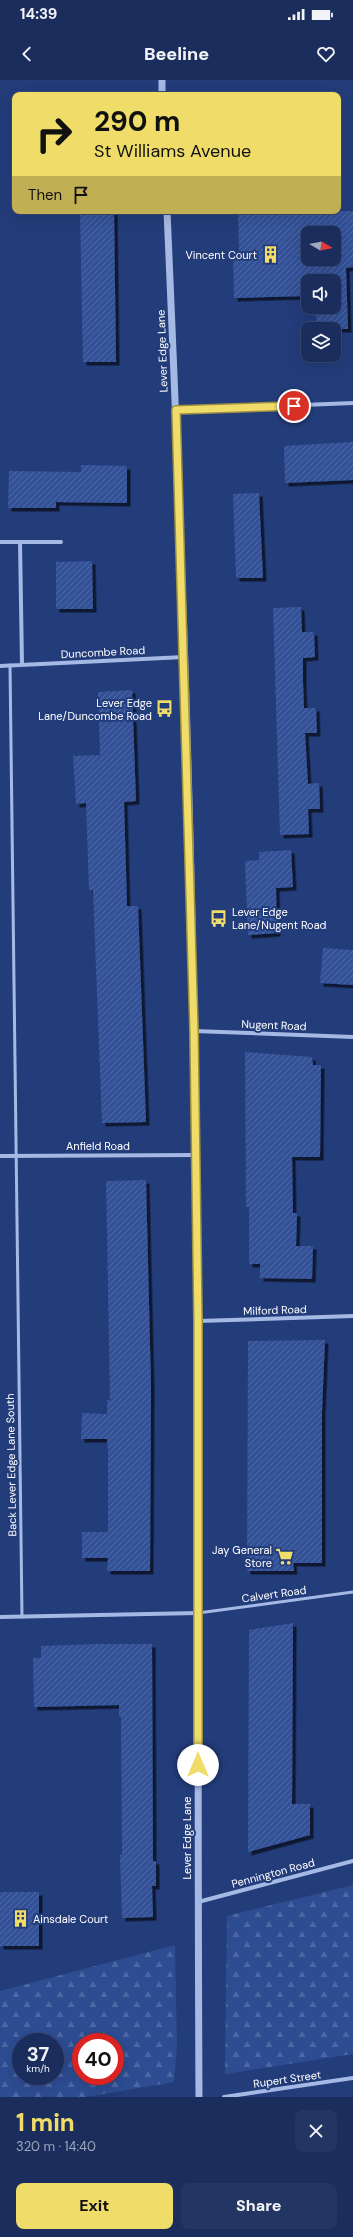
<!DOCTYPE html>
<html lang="en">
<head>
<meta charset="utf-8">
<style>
	body { margin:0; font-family:"DM Sans",sans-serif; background:#233562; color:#f1f3f6; height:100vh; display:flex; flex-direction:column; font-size:15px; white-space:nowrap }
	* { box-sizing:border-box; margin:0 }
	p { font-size:13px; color:#9fa8bb }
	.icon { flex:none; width:22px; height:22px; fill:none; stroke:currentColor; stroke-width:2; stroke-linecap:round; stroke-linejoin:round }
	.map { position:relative; height:2017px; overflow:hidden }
	.drawer { display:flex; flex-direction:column; background:#1a2d5c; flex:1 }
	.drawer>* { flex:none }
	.hud { position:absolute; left:12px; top:12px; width:329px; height:122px; border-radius:8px; box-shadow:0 4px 16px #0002,0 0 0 1px #384972; background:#f0dc68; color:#111; overflow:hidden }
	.needle { width:26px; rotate:99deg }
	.controls { position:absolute; left:301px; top:146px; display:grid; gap:8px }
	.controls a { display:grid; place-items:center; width:40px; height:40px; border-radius:8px; background:#1a2d5c; box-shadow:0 4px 16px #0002,0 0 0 1px #384972; font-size:20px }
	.speed { position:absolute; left:12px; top:1953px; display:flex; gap:8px; font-size:20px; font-weight:700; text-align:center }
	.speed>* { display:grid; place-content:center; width:52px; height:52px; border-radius:50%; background:#1a2d5c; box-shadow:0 4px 16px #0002,0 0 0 1px #384972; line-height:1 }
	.speed small { font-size:10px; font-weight:400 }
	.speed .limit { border:6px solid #d22; background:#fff; color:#111 }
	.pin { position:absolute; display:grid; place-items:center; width:34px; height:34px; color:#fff; margin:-17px; border:2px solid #fff; border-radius:50%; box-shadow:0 1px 4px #0007 }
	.me { position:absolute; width:44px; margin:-22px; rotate:0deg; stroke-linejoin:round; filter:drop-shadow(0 0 3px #0008) }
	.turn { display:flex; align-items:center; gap:14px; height:84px; padding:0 16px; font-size:18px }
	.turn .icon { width:52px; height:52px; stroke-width:2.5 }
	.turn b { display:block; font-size:28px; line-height:34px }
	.then { display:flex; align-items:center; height:38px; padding:0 16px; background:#0003; gap:8px; font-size:15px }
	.round { display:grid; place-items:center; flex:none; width:42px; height:42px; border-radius:8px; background:#233562 }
	.overview { display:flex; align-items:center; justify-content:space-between; height:68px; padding:0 16px }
	h1 { font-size:24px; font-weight:800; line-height:30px; color:#f0dc68 }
	.action { display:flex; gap:8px; margin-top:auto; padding:8px 16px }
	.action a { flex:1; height:46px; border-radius:8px; background:#f0dc68; color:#111; font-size:16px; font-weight:800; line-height:46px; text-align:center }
	.action a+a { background:#233562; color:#f1f3f6 }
	.status { display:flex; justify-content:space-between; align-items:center; height:28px; padding:0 20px; background:#1a2d5c; direction:ltr }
	.status svg { height:11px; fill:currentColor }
	header { display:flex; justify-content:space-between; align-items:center; height:52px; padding:0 16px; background:#1a2d5c; font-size:18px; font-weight:800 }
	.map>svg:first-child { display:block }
	.forest { fill:url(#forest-firs); fill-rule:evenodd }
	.building { fill:url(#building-hatch); fill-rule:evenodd; filter:url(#shadow) }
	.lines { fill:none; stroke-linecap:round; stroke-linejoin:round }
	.service { stroke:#a5b9e5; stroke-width:3 }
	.minor { stroke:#a5b9e5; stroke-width:4 }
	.tertiary { stroke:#a5b9e5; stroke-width:7 }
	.route-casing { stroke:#9c8f44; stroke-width:10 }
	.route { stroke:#f0dc68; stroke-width:7 }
	.labels { text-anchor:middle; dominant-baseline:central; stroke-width:4; stroke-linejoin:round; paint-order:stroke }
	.poi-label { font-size:11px; fill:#fff; stroke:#233c7a; text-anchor:end }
	.street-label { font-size:11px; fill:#fff; stroke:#233c7a }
</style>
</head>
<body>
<div class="status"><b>14:39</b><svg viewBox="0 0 49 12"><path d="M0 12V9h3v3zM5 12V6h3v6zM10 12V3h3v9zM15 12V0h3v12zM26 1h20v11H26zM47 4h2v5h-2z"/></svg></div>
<header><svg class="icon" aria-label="back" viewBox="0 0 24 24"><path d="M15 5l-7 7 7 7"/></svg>Beeline<svg class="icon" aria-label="heart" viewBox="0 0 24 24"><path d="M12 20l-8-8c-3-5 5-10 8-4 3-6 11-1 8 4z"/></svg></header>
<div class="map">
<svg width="353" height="2017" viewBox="0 0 353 2017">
	<defs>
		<pattern id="forest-firs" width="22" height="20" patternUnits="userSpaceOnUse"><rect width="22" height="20" fill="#2d4c92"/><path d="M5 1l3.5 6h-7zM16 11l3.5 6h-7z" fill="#4c67a2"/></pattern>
		<pattern id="building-hatch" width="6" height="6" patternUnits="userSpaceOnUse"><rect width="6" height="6" fill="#335197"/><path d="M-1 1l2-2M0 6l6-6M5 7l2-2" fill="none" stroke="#526ba7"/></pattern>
		<filter id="shadow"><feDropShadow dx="3.5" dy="3.5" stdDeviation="0" flood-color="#0009"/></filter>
	</defs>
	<rect width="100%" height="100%" fill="#233c7a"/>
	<!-- forest -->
	<path class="forest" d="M353 1805V1974L225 1994 227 1836Z
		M175 1865 177 1965 174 2002 86 2017H0V1911ZM21 1962H55V1996H21ZM81 1962H115V1996H81Z"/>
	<!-- building -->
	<path class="building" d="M80 131H114L116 282H83Z
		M238 131H353V187L346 188 348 249H317L316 227H334V201H308V216L234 218 233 171H239ZM308 153H334V179H308Z
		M353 362V400L285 403 284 366Z
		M81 385 127 386V423L56 422V428H8L9 391 81 392Z
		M259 413 263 498H236L233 414Z
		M92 481 93 529H56V482Z
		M301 527 302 552H314L315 577 303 578V603L304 628H316L317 653H305L308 704 319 703 320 729H308L309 754 280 755 273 528Z
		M132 610 136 721 124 722 127 826H138L146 1042 102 1043 93 810H89L86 723 76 724 73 676 100 675 98 612Z
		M291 770 293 807 276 808 277 853 248 855 245 781 259 780V772Z
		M323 868 353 870V905L320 903Z
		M245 972 312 977 313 985H321L320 1077H292L293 1133H297L296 1166H313L312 1199 260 1198V1184H249V1127H246Z
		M146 1100 151 1307 150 1491H107L108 1478H82V1452H108V1372L107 1359H81L82 1333 107 1334V1320H110L106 1101Z
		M325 1260 322 1331V1483H293L294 1491H247L248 1261Z
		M293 1543 292 1724H310V1755L248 1772 249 1550Z
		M99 1564H152L153 1781H156V1806H152L153 1837 122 1838 120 1775H122L121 1637H119V1625L34 1627 33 1578H41V1566Z
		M0 1812H39V1866H0Z"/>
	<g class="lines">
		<!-- service -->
		<path class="service" d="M10 585 22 1537
			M198 1533 353 1512"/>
		<!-- minor -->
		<path class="minor" d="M176 330 353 323
			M0 462H61
			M20 462 22 585
			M0 586 184 577
			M194 951 353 957
			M0 1076 196 1075
			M198 1241 353 1236
			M0 1537 198 1533
			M198 1822 353 1781
			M224 2017 353 1998"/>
		<!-- tertiary -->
		<path class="tertiary" d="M162 0V15
			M167 131C179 406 190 680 194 955 200 1309 197 1663 199 2017"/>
	</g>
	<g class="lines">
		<defs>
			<path id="route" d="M198 1685V1241L194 951 176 330 294 326"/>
		</defs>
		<!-- route casing -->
		<use href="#route" class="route-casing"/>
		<!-- route -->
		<use href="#route" class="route"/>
	</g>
	<!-- icons -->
	<defs>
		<symbol id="building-bare" viewBox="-9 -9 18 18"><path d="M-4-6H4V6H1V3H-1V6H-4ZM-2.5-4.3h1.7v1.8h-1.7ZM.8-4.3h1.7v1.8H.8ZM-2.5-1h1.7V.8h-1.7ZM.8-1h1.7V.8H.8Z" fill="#f0dc68" stroke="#233c7a" stroke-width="2.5" paint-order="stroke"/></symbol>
		<symbol id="bus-bare" viewBox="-9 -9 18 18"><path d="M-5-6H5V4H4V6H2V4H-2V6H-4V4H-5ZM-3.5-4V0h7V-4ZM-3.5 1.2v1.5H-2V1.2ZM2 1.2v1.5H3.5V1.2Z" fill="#f0dc68" stroke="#233c7a" stroke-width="2.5" paint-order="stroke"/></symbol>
		<symbol id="supermarket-bare" viewBox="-9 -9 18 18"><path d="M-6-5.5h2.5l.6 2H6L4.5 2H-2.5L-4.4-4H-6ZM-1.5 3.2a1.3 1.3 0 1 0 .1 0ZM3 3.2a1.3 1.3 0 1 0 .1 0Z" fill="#f0dc68" stroke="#233c7a" stroke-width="2.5" paint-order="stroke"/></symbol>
	</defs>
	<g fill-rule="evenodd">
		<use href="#building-bare" x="258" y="162" width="25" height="25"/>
		<use href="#bus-bare" x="152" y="616" width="25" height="25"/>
		<use href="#bus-bare" x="206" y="826" width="25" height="25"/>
		<use href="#supermarket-bare" x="272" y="1464" width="25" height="25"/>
		<use href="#building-bare" x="8" y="1826" width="25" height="25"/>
	</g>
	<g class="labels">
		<!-- poi labels -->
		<g class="poi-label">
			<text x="257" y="175">Vincent Court</text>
			<text x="152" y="623">Lever Edge<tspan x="152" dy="13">Lane/Duncombe Road</tspan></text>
			<text x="232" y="832" text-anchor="start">Lever Edge<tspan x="232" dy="13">Lane/Nugent Road</tspan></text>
			<text x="272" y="1470">Jay General<tspan x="272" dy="13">Store</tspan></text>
			<text x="33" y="1839" text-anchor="start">Ainsdale Court</text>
		</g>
		<!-- street labels -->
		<g class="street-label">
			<text transform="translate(162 271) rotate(-92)">Lever Edge Lane</text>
			<text transform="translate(103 572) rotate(-3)">Duncombe Road</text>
			<text transform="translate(274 945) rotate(2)">Nugent Road</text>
			<text x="98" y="1066">Anfield Road</text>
			<text transform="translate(275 1230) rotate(-2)">Milford Road</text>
			<text transform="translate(11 1385) rotate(-91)">Back Lever Edge Lane South</text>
			<text transform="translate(274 1514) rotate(-8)">Calvert Road</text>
			<text transform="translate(187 1758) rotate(-90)">Lever Edge Lane</text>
			<text transform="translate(273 1793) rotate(-15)">Pennington Road</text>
			<text transform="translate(287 1999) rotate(-8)">Rupert Street</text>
		</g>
	</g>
</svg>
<div class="controls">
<a><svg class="needle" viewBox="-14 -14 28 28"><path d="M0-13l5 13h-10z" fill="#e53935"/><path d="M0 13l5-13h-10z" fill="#9fa8bb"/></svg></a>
<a><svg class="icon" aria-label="sound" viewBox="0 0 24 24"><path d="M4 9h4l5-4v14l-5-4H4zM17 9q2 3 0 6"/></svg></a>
<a><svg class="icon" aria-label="layers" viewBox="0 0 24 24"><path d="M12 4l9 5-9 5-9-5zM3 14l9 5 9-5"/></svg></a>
</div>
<div class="speed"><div>37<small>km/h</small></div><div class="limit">40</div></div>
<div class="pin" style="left:294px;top:326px;background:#d93025"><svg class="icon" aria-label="arrive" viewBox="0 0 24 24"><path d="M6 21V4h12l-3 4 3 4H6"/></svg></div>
<svg class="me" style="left:198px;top:1685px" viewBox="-20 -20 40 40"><circle r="19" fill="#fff"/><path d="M0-13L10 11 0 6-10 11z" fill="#f0dc68"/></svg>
<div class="hud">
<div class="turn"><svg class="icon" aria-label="right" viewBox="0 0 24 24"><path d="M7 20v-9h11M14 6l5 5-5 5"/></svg><div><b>290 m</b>St Williams Avenue</div></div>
<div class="then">Then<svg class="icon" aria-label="arrive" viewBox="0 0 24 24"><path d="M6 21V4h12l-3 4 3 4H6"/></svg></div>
</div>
</div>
<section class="drawer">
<div class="overview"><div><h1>1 min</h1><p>320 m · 14:40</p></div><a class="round"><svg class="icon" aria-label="close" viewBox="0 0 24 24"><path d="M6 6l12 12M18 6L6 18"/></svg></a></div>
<div class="action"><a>Exit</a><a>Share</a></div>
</section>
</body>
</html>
